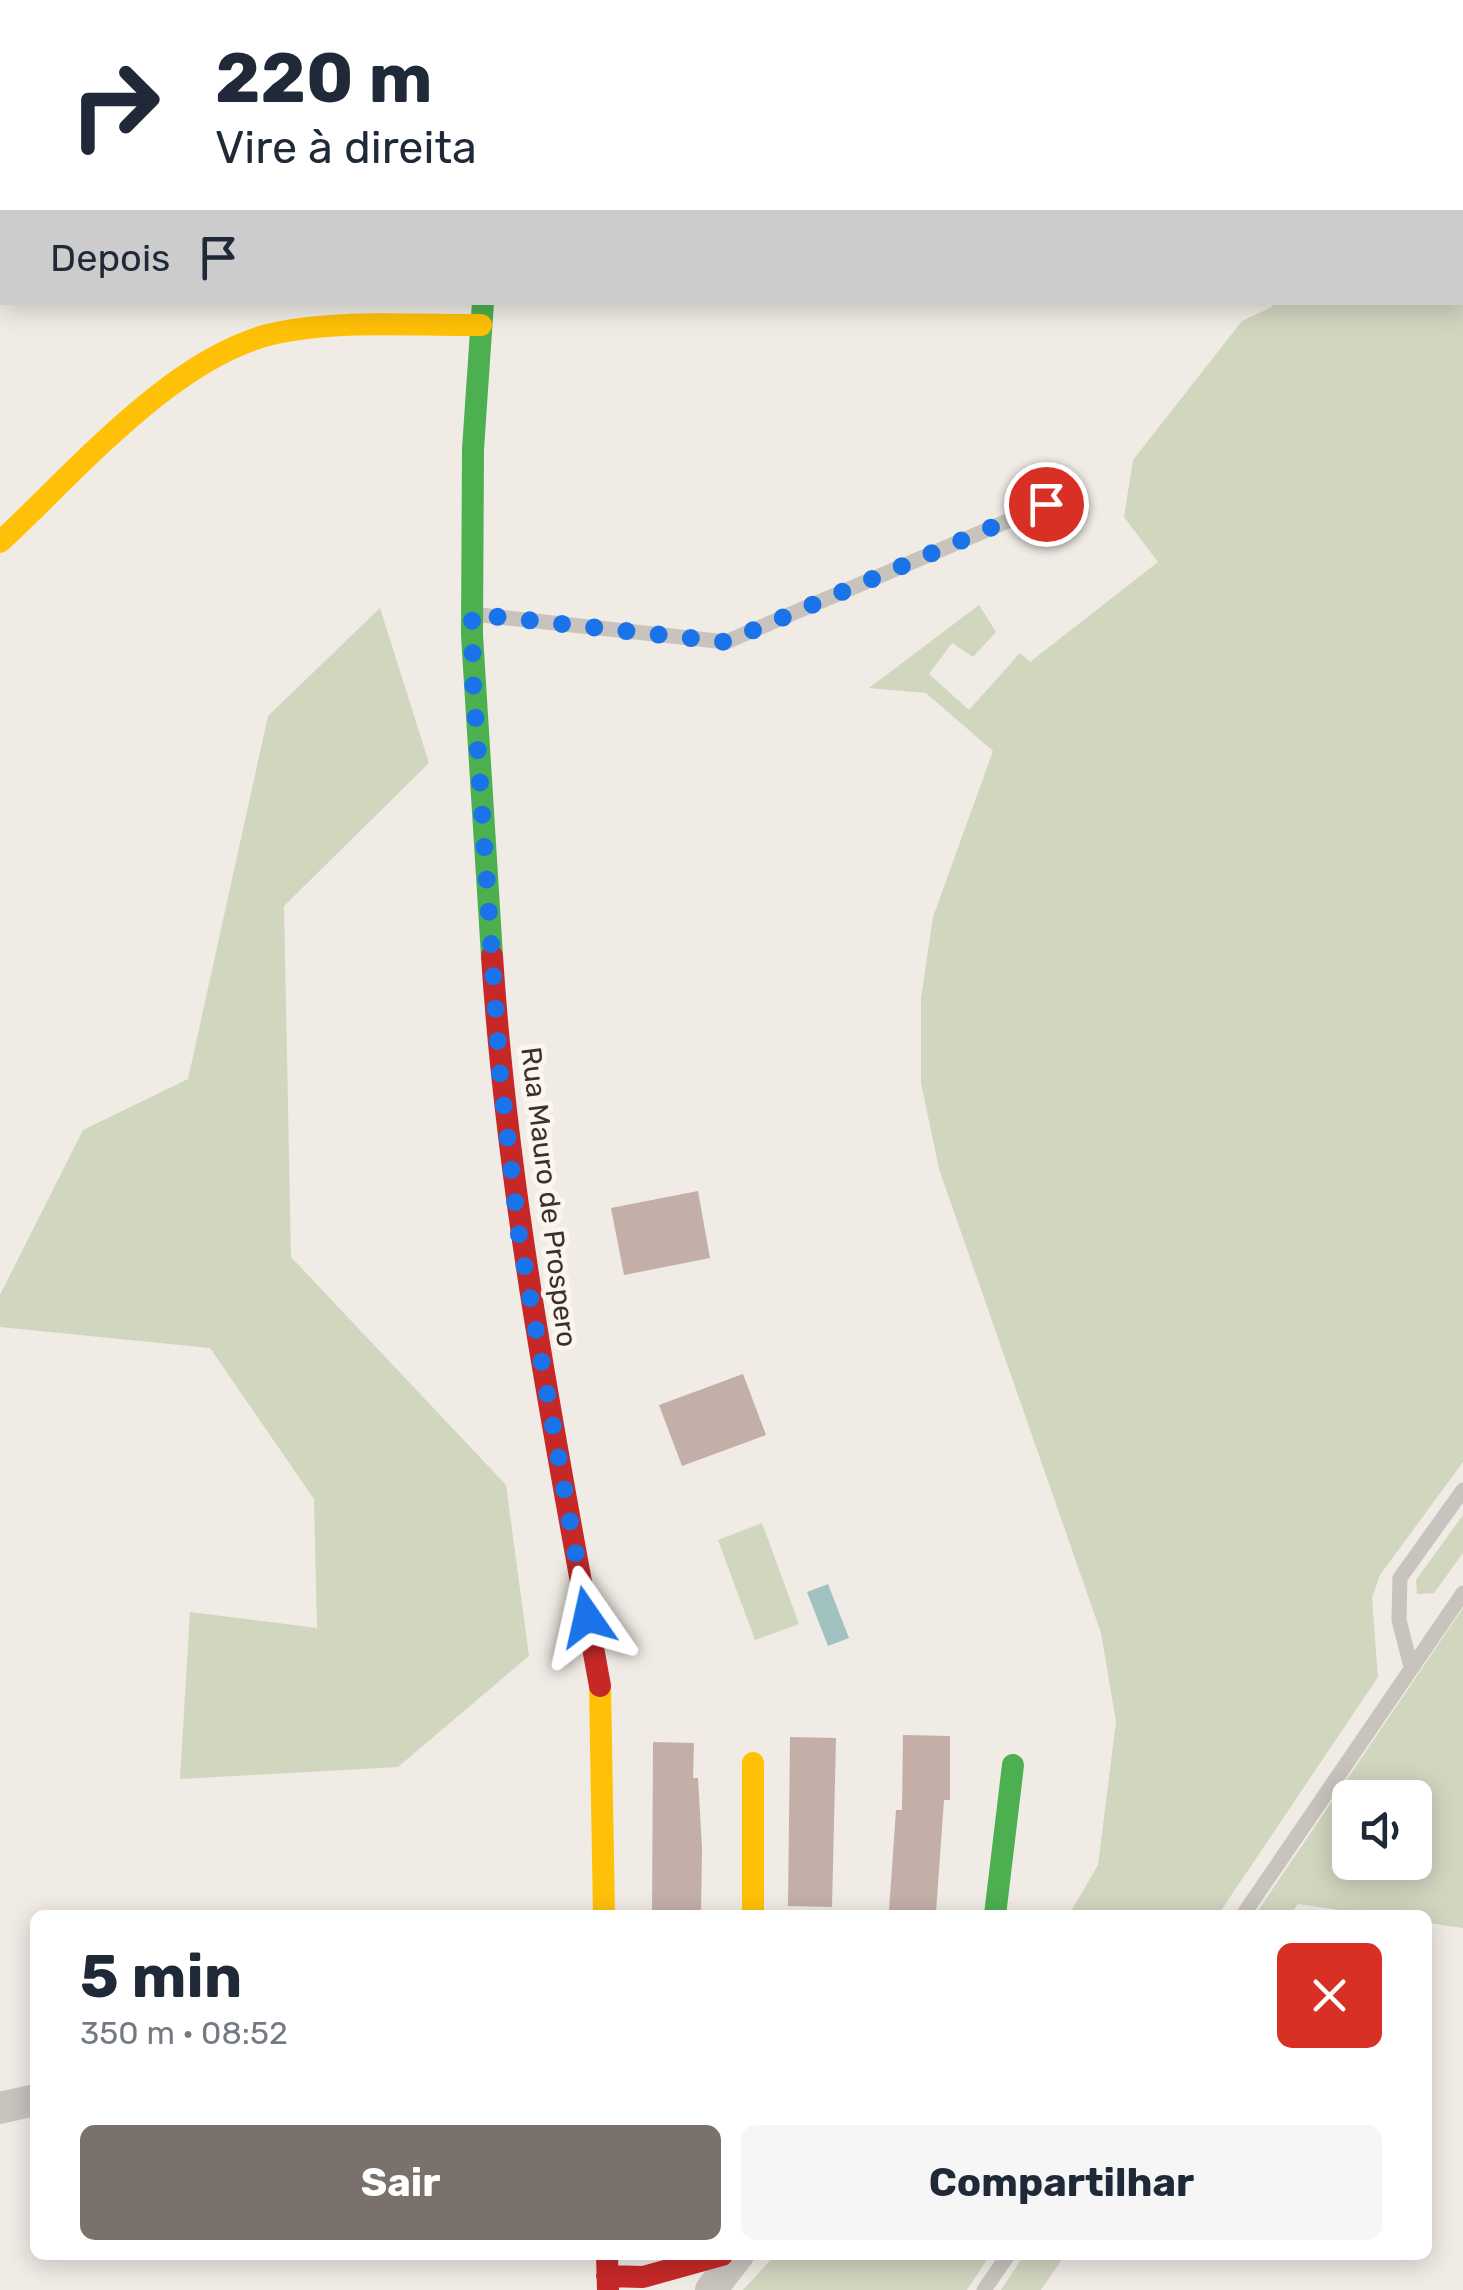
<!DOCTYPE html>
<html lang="pt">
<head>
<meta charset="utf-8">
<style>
	body { margin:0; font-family:Rubik,sans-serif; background:#f6f6f7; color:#1f2937; height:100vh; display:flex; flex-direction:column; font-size:38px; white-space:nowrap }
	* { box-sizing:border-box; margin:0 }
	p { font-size:32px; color:#747a83 }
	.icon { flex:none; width:55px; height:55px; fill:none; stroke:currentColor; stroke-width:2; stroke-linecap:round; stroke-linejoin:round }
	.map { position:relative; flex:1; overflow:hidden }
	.side { position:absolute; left:30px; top:1910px; width:1402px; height:350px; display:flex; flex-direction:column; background:#fff; border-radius:15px; box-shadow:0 5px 25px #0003 }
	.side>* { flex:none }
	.top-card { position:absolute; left:0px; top:0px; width:1465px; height:305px; box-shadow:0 5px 25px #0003; background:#fff; color:#1f2937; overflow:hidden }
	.controls { position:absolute; left:1332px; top:1780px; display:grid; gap:20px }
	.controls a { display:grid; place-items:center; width:100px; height:100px; border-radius:15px; background:#fff; box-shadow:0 5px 25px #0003; font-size:50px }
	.pin { position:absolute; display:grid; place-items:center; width:85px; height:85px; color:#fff; margin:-42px; border:5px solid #fff; border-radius:50%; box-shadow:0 2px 10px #0007 }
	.me { position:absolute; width:110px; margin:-55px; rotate:349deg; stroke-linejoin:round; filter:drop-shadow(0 0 8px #0008) }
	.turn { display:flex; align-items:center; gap:35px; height:210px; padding:0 50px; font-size:45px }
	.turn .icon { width:130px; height:130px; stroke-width:2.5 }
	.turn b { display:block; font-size:70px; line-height:85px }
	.then { display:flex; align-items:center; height:95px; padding:0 50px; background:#0003; gap:20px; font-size:38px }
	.round { display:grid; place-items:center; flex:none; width:105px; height:105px; border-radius:15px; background:#f6f6f7 }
	.summary { display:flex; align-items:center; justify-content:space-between; height:170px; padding:0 50px }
	h1 { font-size:60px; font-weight:700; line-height:75px }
	.cta { display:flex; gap:20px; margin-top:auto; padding:20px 50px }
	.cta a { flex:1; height:115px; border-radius:15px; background:#7a716c; color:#fff; font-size:40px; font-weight:700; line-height:115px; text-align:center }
	.cta a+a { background:#f6f6f7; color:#1f2937 }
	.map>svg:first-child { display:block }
	.green { fill:#d1d6bf; fill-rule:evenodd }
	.water { fill:#a1c2c1 }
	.building { fill:#c3afa7 }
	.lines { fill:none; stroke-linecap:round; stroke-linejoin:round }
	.lane { stroke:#c9c3be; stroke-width:15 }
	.street { stroke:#c9c3be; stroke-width:32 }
	.fast { stroke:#4caf50; stroke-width:22 }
	.slow { stroke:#ffc107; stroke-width:22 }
	.jam { stroke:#c62828; stroke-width:22 }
	.route { stroke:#1a73e8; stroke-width:18; stroke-dasharray:0 32.4 }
	.labels { text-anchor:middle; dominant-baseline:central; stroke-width:10; stroke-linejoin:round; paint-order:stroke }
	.street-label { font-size:28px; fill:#3b302b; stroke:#fbf5ee }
</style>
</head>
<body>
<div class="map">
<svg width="1463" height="2290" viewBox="0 0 1463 2290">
	<rect width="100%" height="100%" fill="#f0ebe5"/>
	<!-- green -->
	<path class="green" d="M1463 69V1462L1380 1575 1372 1598 1378 1677 1218 1915H1069L1098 1865 1116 1722 1101 1633 939 1169 921 1083V998L933 917 993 751 926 693 869 688 979 605 996 632 973 657 952 643 929 674 969 710 1020 653 1030 662 1158 562 1124 517 1133 460 1242 321 1272 307 1271 303 1462 302Z
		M380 608 429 763 284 906 291 1257 506 1485 529 1656 398 1767 180 1779 190 1612 317 1628 314 1499 210 1348 0 1327V1295L83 1130 188 1079 268 716Z
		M1463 1515V1553L1434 1593 1417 1594 1416 1580Z
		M762 1523 799 1624 755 1640 718 1540Z
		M1463 1608V1928L1428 1923V1915H1373L1298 1904 1290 1915H1255ZM1350 1798H1415V1862H1350Z
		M775 2255H990L967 2290H743Z
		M1024 2255H1065L1041 2290H1001Z"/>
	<!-- water -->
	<path class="water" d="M828 1584 849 1638 828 1646 807 1592Z"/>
	<!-- building -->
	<path class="building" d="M698 1191 710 1258 624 1275 611 1208Z
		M743 1374 766 1435 682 1466 659 1405Z
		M903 1735 950 1736V1800H944L936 1912 889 1911 896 1810H902Z
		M790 1737 836 1738 832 1907 788 1906Z
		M653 1742 694 1743 693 1778H698L702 1848 701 1915H652Z"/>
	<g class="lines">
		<!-- lane -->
		<path class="lane" d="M481 615 726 642 1047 504
			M1411 1667 1399 1620 1400 1578 1463 1490
			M1243 1915 1463 1593
			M984 2290 1008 2255"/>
		<!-- street -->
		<path class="street" d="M0 2108 35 2100
			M711 2290 738 2255"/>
		<!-- fast -->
		<path class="fast" d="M537 2 538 0
			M483 302 473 449 472 635 492 956
			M995 1915 1013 1765"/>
		<!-- slow -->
		<path class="slow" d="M0 542C75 473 174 355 276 333 343 319 413 326 481 325
			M600 1686 604 1915
			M753 1763V1915"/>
		<!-- jam -->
		<path class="jam" d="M492 956C508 1202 556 1443 600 1686
			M607 2255 608 2290
			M607 2276 643 2277 722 2255"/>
	</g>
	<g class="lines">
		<!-- route -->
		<path class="route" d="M587 1617 519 1235 500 1074 473 681 472 614 726 642 1046 504"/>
	</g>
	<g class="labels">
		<!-- street labels -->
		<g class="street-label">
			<text transform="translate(549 1197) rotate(83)">Rua Mauro de Prospero</text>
		</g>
	</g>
</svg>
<div class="controls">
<a><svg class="icon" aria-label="sound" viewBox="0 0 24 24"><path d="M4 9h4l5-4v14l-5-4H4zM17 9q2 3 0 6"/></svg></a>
</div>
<div class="pin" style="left:1046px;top:504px;background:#d93025"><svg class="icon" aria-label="arrive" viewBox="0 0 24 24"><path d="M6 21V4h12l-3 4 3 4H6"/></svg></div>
<svg class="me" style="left:587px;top:1617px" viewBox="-20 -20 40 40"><path d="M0-17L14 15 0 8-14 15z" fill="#1a73e8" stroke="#fff" stroke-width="4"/></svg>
<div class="top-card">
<div class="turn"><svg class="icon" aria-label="right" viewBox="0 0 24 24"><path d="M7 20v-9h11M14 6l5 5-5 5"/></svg><div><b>220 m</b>Vire à direita</div></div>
<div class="then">Depois<svg class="icon" aria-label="arrive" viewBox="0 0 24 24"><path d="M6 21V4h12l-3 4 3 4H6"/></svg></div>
</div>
<section class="side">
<div class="summary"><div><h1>5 min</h1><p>350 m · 08:52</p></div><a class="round" style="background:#d93025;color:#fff"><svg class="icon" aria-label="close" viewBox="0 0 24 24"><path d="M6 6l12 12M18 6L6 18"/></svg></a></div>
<div class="cta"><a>Sair</a><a>Compartilhar</a></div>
</section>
</div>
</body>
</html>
